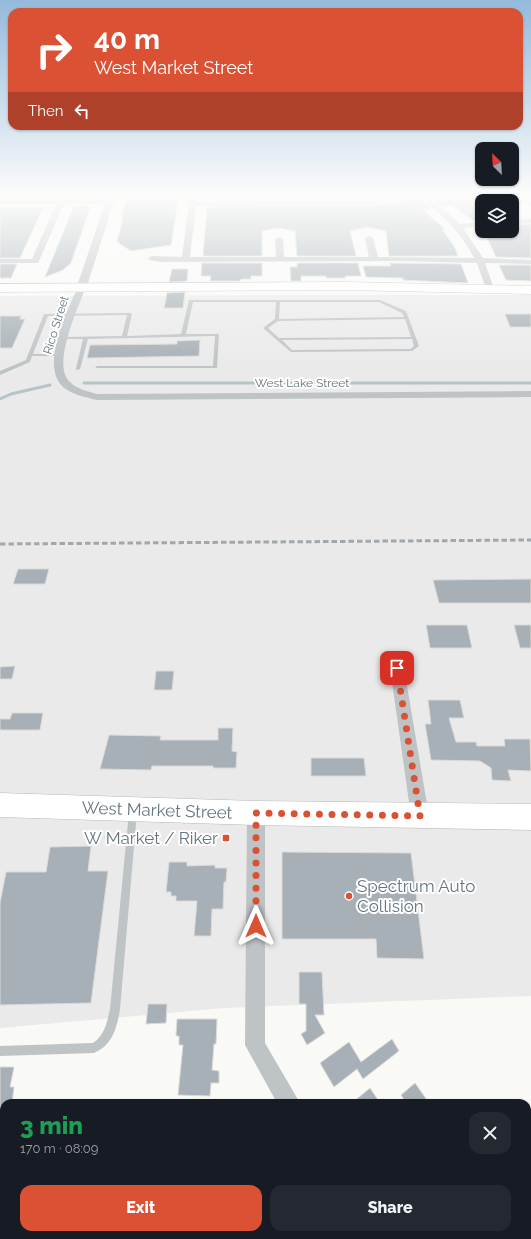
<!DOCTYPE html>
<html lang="en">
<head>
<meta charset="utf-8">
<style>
	body { margin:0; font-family:Raleway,sans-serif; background:#242831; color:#f1f3f6; height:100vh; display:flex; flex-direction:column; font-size:15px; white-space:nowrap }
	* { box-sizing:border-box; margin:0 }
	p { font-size:13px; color:#9ea1a6 }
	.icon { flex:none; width:22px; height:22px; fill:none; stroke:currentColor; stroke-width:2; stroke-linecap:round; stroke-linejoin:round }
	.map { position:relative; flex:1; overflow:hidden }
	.details { position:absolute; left:0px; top:1099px; width:531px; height:140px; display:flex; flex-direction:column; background:#171b24; border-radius:12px 12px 0 0; box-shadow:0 1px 3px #0004 }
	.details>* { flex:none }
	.hud { position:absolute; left:8px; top:8px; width:515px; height:122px; border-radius:12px; box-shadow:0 1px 3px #0004; background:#db5134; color:#fff; overflow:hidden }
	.needle { width:26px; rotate:336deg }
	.fabs { position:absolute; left:475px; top:142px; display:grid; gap:8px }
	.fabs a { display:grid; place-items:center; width:44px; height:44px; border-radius:8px; background:#171b24; box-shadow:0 1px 3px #0004; font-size:20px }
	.pin { position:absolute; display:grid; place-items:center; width:34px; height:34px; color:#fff; margin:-17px; border-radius:8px; box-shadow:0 2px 6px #0006 }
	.me { position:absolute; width:44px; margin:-22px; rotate:0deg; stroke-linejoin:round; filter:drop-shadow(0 0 3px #0008) }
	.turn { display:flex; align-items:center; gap:14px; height:84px; padding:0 20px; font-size:18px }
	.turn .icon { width:52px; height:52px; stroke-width:2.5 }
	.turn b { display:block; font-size:28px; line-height:34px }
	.then { display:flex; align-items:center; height:38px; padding:0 20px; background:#0003; gap:8px; font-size:15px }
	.round { display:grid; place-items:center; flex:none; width:42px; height:42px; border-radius:12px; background:#242831 }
	.summary { display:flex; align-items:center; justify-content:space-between; height:68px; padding:0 20px }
	h1 { font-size:24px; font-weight:800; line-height:30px; color:#1e9e55 }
	.action { display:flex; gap:8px; margin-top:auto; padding:8px 20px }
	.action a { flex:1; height:46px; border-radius:12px; background:#db5134; color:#fff; font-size:16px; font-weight:800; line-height:46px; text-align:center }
	.action a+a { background:#242831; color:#f1f3f6 }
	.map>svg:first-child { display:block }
	.built { fill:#eaeaea }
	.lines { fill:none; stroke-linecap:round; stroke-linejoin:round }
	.stream { stroke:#b7c4c7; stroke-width:3 }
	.building { fill:#a7b0b6; stroke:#dbdad9 }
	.secondary-casing { stroke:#b3b9bd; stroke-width:1 }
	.primary-casing { stroke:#b4b9bd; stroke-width:1 }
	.service { fill:#bec3c6; fill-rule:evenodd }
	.minor { fill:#bec3c6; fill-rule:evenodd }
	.tertiary { fill:#bec3c6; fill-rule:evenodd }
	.secondary { fill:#fff; fill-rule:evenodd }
	.primary { fill:#fff; fill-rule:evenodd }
	.rail { stroke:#a0a8ad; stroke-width:3; stroke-dasharray:5.5 3; stroke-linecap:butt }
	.route { stroke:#db5134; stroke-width:7; stroke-dasharray:0 12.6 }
	.poi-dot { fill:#db5134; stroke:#fff; stroke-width:1.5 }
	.labels { text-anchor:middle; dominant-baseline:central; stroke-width:4; stroke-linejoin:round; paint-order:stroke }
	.far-street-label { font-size:12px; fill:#657680; stroke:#fff }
	.near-street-label { font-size:17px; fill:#657680; stroke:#fff }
	.near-poi-label { font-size:17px; fill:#657680; stroke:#fff; text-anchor:end }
</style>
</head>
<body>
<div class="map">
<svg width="531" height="1239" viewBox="0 0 531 1239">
	<rect width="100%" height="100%" fill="#f9f9f6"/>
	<!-- built -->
	<path class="built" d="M319 295H531V996L225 1008 0 1028V296Z"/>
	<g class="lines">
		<!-- stream -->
		<path class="stream" d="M84 383H531
			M0 399 11 394 50 385"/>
	</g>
	<!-- building -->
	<path class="building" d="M128 195H179L171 245 131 251 117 242 123 218H121Z
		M208 195H403L370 200H208Z
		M425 195H484L485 201 469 204 482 213V221H473L452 205 442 207Z
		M418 199 431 208 423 210 445 229H442L455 248 458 256H389L386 231 367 227 350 231 356 256H297L295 231 277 228 262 231V256H203L207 207 370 206Z
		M74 206H88V208H90L71 263 63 270 45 277Z
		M0 208H43L20 258H0Z
		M531 224V258L496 257 484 231H506L512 235V231H518L514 225Z
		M202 263H262V276H251V279H241L240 281H210L211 276H201Z
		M297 263H358L361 276H345V278H326V276H301V281H291L290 267H297Z
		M390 263 461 264 468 283 403 280V278L366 277 363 266H391Z
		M0 264H17L11 278H0Z
		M499 265H531V281L506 280Z
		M172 269H188L187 281 169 282Z
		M185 292 183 308H164L167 293Z
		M505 314H531V327H510Z
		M0 316H21L20 319H25L12 348H0Z
		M200 340 199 356 87 358 90 345 177 344V341Z
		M18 569H49L45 584H13Z
		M531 579V603H439L433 580Z
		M426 625H467L472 648H430Z
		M514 625H531V648H520Z
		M15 666 12 679H0V667Z
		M156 671H174L172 690H154Z
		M428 700H460L464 718H449L456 742H476L477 746H505L504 739H530L531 771 508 770 511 781 492 780 491 768 480 761 431 760 425 724H431Z
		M12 713H43L40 730H0V719H10Z
		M218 728H233L232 751 237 752 236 768H213V766H152L151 770 100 769 109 735 161 736 160 740H218Z
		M311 758H364L366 776H311Z
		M91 846 88 871H108L91 1003 0 1005V903L6 872H46L50 847Z
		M282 852 411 853 424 959 377 958 376 939H282Z
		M169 862H187V866L215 865V868H227L226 882H224L223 909H212L211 936H194L197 901H176V896H171V892H166Z
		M299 972H322L324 1015H315L325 1033 307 1045 301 1034 306 1031V1004H299Z
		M148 1004H167L166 1023 146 1024Z
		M177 1019H217L216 1044H214L212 1070 219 1071V1083H211L210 1096 178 1095 183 1045H179V1036H176Z
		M392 1039 399 1051 363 1079 357 1069 334 1087 320 1063 349 1042 361 1062Z
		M0 1067H14L10 1087H14L12 1103H4V1112H0Z
		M415 1083 429 1103H406L401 1095Z
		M370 1088 380 1103H352Z"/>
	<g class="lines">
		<defs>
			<path id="secondary" d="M345 282 531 286V294L345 290 0 292V284Z"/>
			<path id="primary" d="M0 793 256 801 531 804V830L256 825 0 817Z"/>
		</defs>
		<!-- secondary casing -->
		<use href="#secondary" class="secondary-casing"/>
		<!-- primary casing -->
		<use href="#primary" class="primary-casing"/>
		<!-- service -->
		<path class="service" d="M189 300H380L406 311 419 346 412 351 291 352 263 328 275 319 276 302H193L186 334H219L217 368H97L95 367 97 366H213L215 336 88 339 80 369 76 370V369L83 339H62V337L122 336 127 315 48 316 33 354H58L60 355V356H32L30 362 0 375V371L26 360 44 314 130 313 132 314 127 336 181 334ZM280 302H379L402 313 404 317 279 319ZM405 319 411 337 279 338 268 328 278 321ZM412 339 414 346 411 349 292 350 282 340Z
			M133 808 136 809 137 812 120 1009C117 1027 113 1045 94 1053L0 1056V1046L93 1043C105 1035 107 1022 110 1009L129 812 130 809Z"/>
		<!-- minor -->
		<path class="minor" d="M190 195H197V202L370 201 410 195H423L447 212 459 224 482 222V226L463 228 483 258 531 260V264L485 263 494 289 490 292 486 289 477 263 399 261 162 262 149 260 148 258 152 256 182 257ZM418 197C442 214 461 232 474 258L378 257 373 238 369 236 365 238 369 257H284L283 239 279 237 275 239 276 257H190L196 206 370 205Z
			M507 195H516L531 201V206Z
			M0 200H109L113 202 109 204H64L38 263H0V259H32L56 204H0Z
			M531 219V223L512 224V220Z
			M81 286 85 289C78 308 52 364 69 381 76 389 87 391 97 394L531 391V397L97 400C85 397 73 395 63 387 40 366 67 312 77 289Z
			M397 662 402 664 404 668 429 816 426 822 420 824 414 822 411 816 390 668 392 664Z
			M256 805 262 807 265 813V1043L300 1103H277L245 1045 247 813 250 807Z
			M354 1235H379L381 1239H356Z"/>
		<!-- tertiary -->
		<path class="tertiary" d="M108 195H116L86 289 81 292 77 291 76 289Z"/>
		<!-- secondary -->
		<use href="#secondary" class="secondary"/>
		<!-- primary -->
		<use href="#primary" class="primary"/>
		<!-- rail -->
		<path class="rail" d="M0 544 531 540"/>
	</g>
	<!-- sky -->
	<linearGradient id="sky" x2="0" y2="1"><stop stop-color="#94badb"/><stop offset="0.53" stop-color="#fcfcfb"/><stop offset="1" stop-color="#fcfcfb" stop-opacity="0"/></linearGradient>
	<rect width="531" height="368" fill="url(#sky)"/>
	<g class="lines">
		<!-- route -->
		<path class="route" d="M256 926V813L420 816 397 668"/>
	</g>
	<!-- markers -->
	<g class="poi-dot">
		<rect x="222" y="834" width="8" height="8" rx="2"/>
		<circle cx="349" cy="896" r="4"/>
	</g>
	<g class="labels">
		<!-- far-street labels -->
		<g class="far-street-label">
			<text transform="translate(56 325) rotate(-73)">Rico Street</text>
			<text x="302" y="383">West Lake Street</text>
		</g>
		<!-- near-street labels -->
		<g class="near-street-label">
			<text transform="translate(157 810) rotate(2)">West Market Street</text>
		</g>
		<!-- near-poi labels -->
		<g class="near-poi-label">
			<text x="218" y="838">W Market / Riker</text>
			<text x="357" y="886" text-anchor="start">Spectrum Auto<tspan x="357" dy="20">Collision</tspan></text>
		</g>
	</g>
</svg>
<div class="fabs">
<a><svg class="needle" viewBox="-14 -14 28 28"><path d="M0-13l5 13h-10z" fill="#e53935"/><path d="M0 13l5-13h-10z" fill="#9ea1a6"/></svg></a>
<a><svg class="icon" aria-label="layers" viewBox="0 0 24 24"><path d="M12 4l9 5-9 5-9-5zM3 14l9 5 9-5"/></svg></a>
</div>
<div class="pin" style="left:397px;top:668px;background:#d93025"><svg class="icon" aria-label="arrive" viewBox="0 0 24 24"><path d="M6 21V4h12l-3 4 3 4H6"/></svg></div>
<svg class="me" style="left:256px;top:926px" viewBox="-20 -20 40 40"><path d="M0-17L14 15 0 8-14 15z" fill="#db5134" stroke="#fff" stroke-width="4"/></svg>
<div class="hud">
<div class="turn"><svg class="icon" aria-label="right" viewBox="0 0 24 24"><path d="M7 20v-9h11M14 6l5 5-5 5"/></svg><div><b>40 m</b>West Market Street</div></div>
<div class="then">Then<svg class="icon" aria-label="left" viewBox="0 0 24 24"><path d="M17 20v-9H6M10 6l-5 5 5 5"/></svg></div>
</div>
<section class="details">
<div class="summary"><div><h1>3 min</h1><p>170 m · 08:09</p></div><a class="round"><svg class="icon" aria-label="close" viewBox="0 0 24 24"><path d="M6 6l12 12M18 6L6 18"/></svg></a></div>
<div class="action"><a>Exit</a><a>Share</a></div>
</section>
</div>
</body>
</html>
